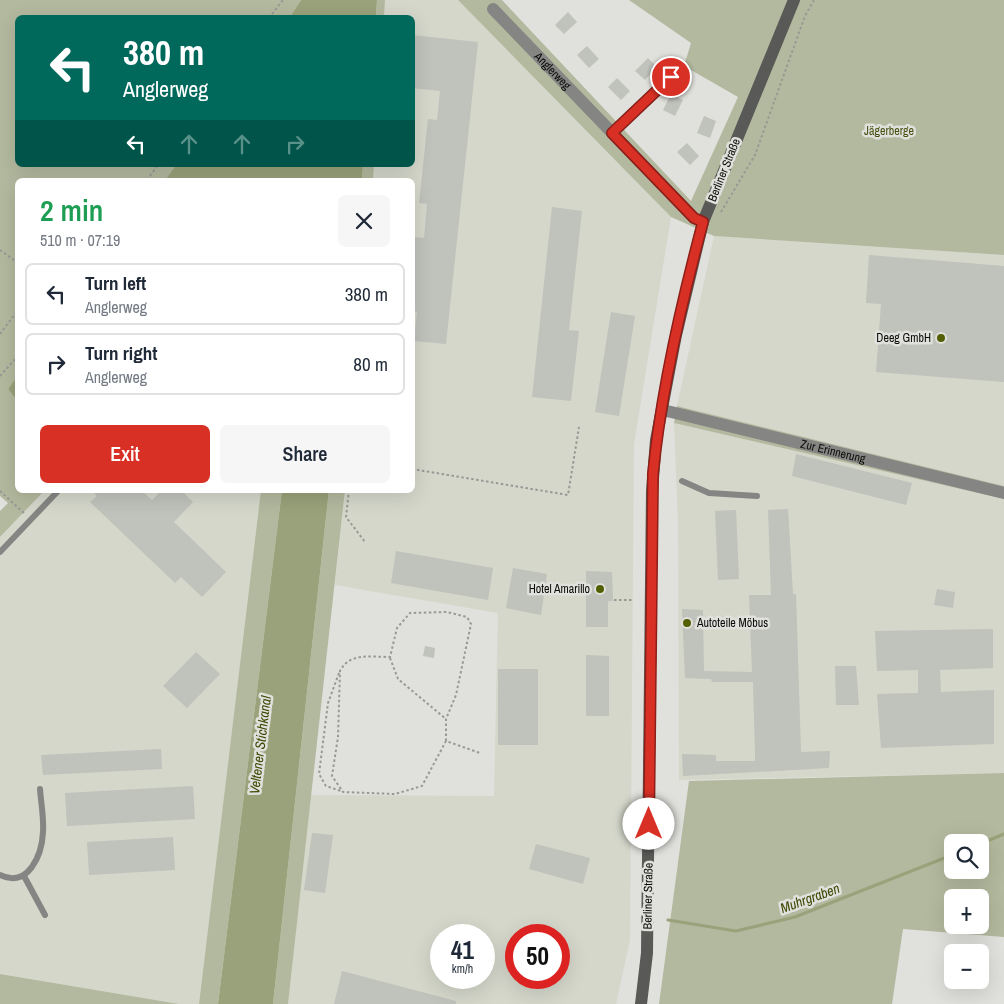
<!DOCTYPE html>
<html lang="en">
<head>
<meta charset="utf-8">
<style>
	body { margin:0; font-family:"Archivo Narrow",sans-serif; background:#f6f6f7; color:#1f2937; height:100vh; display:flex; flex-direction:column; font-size:19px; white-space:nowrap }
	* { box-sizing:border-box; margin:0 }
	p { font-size:16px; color:#747a83 }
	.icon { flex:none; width:28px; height:28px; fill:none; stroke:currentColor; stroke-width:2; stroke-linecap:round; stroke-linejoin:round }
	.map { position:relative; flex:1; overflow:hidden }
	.sheet { position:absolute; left:15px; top:178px; width:400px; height:315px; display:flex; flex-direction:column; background:#fff; border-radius:8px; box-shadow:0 5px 20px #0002 }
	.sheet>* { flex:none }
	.top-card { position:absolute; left:15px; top:15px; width:400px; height:152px; border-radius:8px; box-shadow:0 5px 20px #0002; background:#00695c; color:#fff; overflow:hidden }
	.tools { position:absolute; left:944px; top:834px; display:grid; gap:10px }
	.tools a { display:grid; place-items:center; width:45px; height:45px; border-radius:8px; background:#fff; box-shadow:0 5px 20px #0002; font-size:25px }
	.speed { position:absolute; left:430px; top:924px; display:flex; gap:10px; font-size:25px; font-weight:700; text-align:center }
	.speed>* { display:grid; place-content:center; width:65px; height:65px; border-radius:50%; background:#fff; box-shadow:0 5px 20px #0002; line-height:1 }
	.speed small { font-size:12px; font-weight:400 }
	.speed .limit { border:8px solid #d22; background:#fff; color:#111 }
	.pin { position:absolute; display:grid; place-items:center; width:42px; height:42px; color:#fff; margin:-21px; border:2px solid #fff; border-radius:50%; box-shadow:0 1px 5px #0007 }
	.me { position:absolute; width:55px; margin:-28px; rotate:0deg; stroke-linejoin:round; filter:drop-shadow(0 0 4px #0008) }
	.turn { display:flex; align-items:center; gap:18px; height:105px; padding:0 25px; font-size:22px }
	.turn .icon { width:65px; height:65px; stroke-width:2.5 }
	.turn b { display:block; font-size:35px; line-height:42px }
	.lanes { display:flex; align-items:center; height:48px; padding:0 25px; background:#0003; justify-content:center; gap:25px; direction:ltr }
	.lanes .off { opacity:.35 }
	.round { display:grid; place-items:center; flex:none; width:52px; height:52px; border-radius:8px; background:#f6f6f7 }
	.overview { display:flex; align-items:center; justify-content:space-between; height:85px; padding:0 25px }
	h1 { font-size:30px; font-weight:600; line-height:38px; color:#1e9e55 }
	.cta { display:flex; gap:10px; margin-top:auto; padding:10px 25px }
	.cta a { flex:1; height:58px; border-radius:8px; background:#d93025; color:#fff; font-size:20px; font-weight:600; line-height:58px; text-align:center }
	.cta a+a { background:#f6f6f7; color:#1f2937 }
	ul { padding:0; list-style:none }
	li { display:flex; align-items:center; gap:15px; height:62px; margin:0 10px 8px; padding:0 15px; border:2px solid #e0e1e3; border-radius:8px }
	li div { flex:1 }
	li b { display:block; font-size:19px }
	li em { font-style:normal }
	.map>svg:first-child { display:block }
	.built { fill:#d4d7ca; fill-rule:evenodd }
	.green { fill:#b3b99e; fill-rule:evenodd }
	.water { fill:#99a27a }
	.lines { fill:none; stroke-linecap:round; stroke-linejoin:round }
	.stream { stroke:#99a27a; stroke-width:3 }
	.building { fill:#c0c2bc }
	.path { stroke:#989995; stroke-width:2; stroke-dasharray:2.5 2.5; stroke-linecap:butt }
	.lane { stroke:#858583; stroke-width:6 }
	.street { stroke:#858583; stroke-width:12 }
	.secondary { stroke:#595a57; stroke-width:12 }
	.route-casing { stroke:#8d1f18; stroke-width:12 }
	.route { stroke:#d93025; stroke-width:9 }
	.poi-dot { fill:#535f00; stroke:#e0e1dc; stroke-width:2 }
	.labels { text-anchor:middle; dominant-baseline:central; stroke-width:5; stroke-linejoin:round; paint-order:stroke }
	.street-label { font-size:12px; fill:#0b0c0a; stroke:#e0e1dc }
	.park-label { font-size:12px; fill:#485111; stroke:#e0e1dc }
	.poi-label { font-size:12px; fill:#0b0c0a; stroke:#e0e1dc; text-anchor:end }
	.water-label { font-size:14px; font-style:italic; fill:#404a06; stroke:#e0e1dc }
</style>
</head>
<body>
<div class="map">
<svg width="1004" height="1004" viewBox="0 0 1004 1004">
	<rect width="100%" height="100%" fill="#e0e1dc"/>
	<!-- built -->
	<path class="built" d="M385 0H458L671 217 634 444 630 940 616 1004H288L311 795 494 796 498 613 335 585 345 490H412V180H373L374 165H412V18L384 17ZM441 935H484V978H441ZM516 935H559V978H516Z
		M714 236 1004 255V486L677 406Z
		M674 423 1004 499V773L679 780 678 522Z
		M45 490H261L199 1004H179L0 974V537Z"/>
	<!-- green -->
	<path class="green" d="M0 0H301L290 17 18 18V165H176L165 180H18V377L8 389 17 401 18 490H45L0 537V511L8 503 0 496Z
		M377 0H385L384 17 376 18Z
		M458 0H502L691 201 738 97 684 66 691 43 629 0H1004V255L714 236 671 217Z
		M363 165H374L373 180H362Z
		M677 406 1004 486V499L674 423Z
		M261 490H282L218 1004H199Z
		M329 490H345L288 1004H273Z
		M1004 773V937L903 929 892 1004H659L689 781ZM952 842H980V870H952ZM952 898H980V925H952Z
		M0 974 179 1004H0Z"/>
	<!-- water -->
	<path class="water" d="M301 0H377L376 17H290Z
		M176 165H363L362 180H165Z
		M17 377V401L8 389Z
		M282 490H329L273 1004H218Z"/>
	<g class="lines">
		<!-- stream -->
		<path class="stream" d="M980 844 1004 834
			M668 920 736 931 795 917 952 855"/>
	</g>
	<!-- building -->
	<path class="building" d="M568 12 577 22 564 34 555 25Z
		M412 35 478 42 446 344 414 341 417 312 412 311V237L424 238 427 204 419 203 428 119 437 120 440 91 412 88Z
		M587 46 599 59 589 68 577 55Z
		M648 58 657 67 645 80 635 71Z
		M617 78 630 91 621 100 608 87Z
		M671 94 683 100 675 116 663 110Z
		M704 116 716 121 710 138 697 133Z
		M687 143 699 156 690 165 677 152Z
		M552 207 582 211 569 330 579 331 571 401 532 397Z
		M869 255 1004 266V382L876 372 881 304 866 303Z
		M611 312 635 316 619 416 595 412Z
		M796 454 912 483 906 505 792 476Z
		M91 490H141L152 500 162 490H181L193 502 174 522 226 572 202 597 181 577 175 583 90 502 97 496Z
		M788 509 793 594H796L801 752 830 751 829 768 683 776 682 754 716 755V761H755V753L753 682H712L711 679 685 678 682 609 703 610 704 671 752 672 749 595H771L768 510Z
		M736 510 739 579 718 580 715 511Z
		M396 551 493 568 488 600 391 583Z
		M513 568 547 574 541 615 506 608Z
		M586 571 612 572 613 601H608V627H586Z
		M937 589 955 592 953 608 934 605Z
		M993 629V668L940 670 941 692 994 690V744L881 748 877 694 918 693V670L877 671 875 631Z
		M425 646 435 648 434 658 423 656Z
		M196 652 220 674 187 708 163 686Z
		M586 655 609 656V716H586Z
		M835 666H856L859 705H836Z
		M498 669H538V745H498Z
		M161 749 162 769 43 775 41 755Z
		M193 786 195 819 67 826 65 793Z
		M312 833 333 835 325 893 304 890Z
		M173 837 175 870 89 875 87 842Z
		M536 844 590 858 583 884 529 869Z
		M342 971 456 1001V1004H334Z"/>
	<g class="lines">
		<!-- path -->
		<path class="path" d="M269 18 283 0
			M147 180 158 165
			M721 212 755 155 805 16 814 0
			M0 250 18 263
			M0 334 18 310
			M0 376 18 356
			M412 469 568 495 579 427
			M349 490 346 517 365 542
			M0 491 25 514
			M614 600H634
			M390 658 398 679 446 719
			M339 673 328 703 319 774 326 786 341 791
			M446 741V719L456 695 471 624 467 617 447 612 410 613 397 628 390 657C371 657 350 652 340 671L338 737 332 776 343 792 395 794 422 786 446 741 480 753"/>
		<!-- lane -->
		<path class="lane" d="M682 481 709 493 757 496
			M0 552 59 490
			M0 875C28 889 42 855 43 832 44 818 41 803 40 789
			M24 876 45 915"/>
		<!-- street -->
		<g class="street">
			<path id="s1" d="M493 9 694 218 703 222"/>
			<path d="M612 133 671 77"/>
			<path id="s2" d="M663 410 1004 493"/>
		</g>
		<!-- secondary -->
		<path class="secondary" d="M641 1004 647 953 652 491 656 440 676 335 703 222 794 0"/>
	</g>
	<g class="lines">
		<defs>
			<path id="route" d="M649 824 653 474C661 390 681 304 703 222L694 218 612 133 671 77"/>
		</defs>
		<!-- route casing -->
		<use href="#route" class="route-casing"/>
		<!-- route -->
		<use href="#route" class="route"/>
	</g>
	<!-- markers -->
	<g class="poi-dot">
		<circle cx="941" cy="338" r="5"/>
		<circle cx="600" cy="589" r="5"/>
		<circle cx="687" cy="623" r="5"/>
	</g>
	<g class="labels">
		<!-- street labels -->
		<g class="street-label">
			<text stroke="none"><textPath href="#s1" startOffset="86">Anglerweg</textPath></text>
			<text transform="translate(724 170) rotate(-68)">Berliner Straße</text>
			<text stroke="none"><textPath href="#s2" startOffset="175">Zur Erinnerung</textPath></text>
			<text transform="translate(648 896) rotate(-89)">Berliner Straße</text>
		</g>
		<!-- park labels -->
		<g class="park-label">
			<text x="889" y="131">Jägerberge</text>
		</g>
		<!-- poi labels -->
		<g class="poi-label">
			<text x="931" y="338">Deeg GmbH</text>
			<text x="590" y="589">Hotel Amarillo</text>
			<text x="697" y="623" text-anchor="start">Autoteile Möbus</text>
		</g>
		<!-- water labels -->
		<g class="water-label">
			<text transform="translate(260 745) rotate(-83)">Veltener Stichkanal</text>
			<text transform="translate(810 898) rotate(-20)">Muhrgraben</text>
		</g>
	</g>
</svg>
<div class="tools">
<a><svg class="icon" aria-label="search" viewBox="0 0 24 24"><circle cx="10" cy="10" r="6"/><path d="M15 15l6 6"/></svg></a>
<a>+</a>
<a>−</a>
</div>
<div class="speed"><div>41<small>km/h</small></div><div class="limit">50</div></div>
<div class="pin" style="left:671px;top:77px;background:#d93025"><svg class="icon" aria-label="arrive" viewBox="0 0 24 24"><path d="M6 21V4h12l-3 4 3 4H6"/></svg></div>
<svg class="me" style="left:649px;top:824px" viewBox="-20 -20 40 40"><circle r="19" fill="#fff"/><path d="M0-13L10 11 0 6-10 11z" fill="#d93025"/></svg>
<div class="top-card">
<div class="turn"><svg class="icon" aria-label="left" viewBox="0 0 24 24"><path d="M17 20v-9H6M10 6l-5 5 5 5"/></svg><div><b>380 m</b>Anglerweg</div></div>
<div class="lanes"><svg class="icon" aria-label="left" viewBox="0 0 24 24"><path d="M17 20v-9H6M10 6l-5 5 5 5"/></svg><svg class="icon off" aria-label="ahead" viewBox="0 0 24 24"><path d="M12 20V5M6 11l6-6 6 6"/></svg><svg class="icon off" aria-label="ahead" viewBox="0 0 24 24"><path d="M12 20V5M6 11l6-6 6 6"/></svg><svg class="icon off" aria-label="right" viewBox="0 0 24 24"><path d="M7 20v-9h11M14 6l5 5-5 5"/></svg></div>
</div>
<section class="sheet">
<div class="overview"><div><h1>2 min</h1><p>510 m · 07:19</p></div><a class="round"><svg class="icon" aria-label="close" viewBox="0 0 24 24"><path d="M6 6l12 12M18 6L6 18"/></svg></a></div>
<ul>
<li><svg class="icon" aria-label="left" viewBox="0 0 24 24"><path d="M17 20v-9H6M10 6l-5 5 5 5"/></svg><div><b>Turn left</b><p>Anglerweg</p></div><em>380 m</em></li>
<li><svg class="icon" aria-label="right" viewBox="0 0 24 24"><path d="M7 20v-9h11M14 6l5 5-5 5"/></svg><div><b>Turn right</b><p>Anglerweg</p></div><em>80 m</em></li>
</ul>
<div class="cta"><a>Exit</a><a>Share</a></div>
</section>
</div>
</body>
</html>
